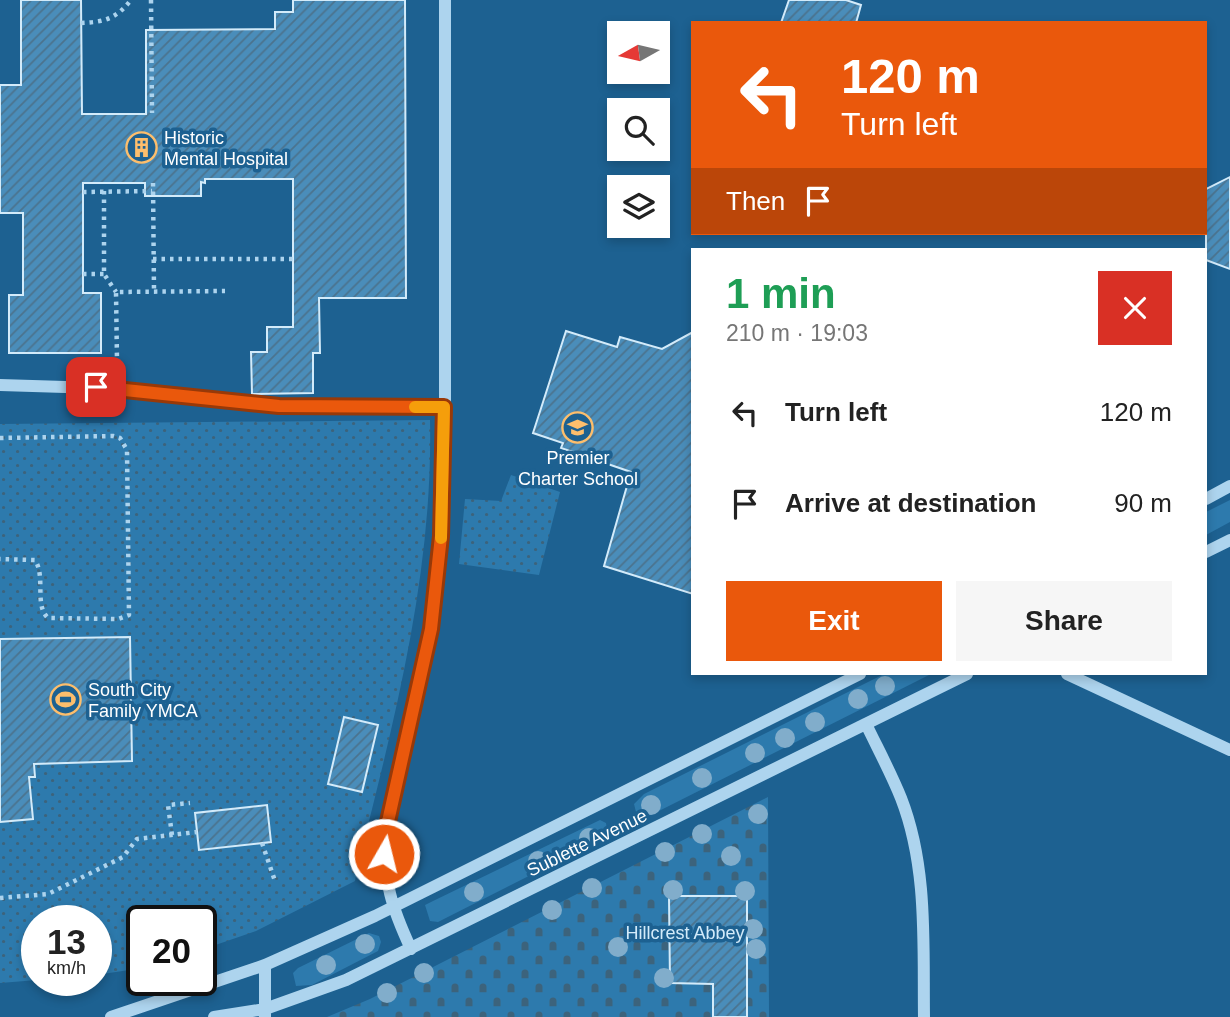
<!DOCTYPE html>
<html lang="en">
<head>
<meta charset="utf-8">
<style>
	body { margin:0; font-family:Arial,sans-serif; background:#f6f6f6; color:#222; height:100vh; display:flex; flex-direction:column; font-size:26px; white-space:nowrap }
	* { box-sizing:border-box; margin:0 }
	p { font-size:23px; color:#767676 }
	.icon { flex:none; width:38px; height:38px; fill:none; stroke:currentColor; stroke-width:2; stroke-linecap:round; stroke-linejoin:round }
	.map { position:relative; flex:1; overflow:hidden }
	.side { position:absolute; left:691px; top:248px; width:516px; height:427px; display:flex; flex-direction:column; background:#fff; border-radius:0px; box-shadow:0 4px 10px #0003 }
	.side>* { flex:none }
	.hud { position:absolute; left:691px; top:21px; width:516px; height:214px; border-radius:0px; box-shadow:0 4px 10px #0003; background:#ea580c; color:#fff; overflow:hidden }
	.needle { width:46px; rotate:262deg }
	.buttons { position:absolute; left:607px; top:21px; display:grid; gap:14px }
	.buttons a { display:grid; place-items:center; width:63px; height:63px; border-radius:0px; background:#fff; box-shadow:0 4px 10px #0003; font-size:35px }
	.speed { position:absolute; left:21px; top:905px; display:flex; gap:14px; font-size:35px; font-weight:700; text-align:center }
	.speed>* { display:grid; place-content:center; width:91px; height:91px; border-radius:50%; background:#fff; box-shadow:0 4px 10px #0003; line-height:1 }
	.speed small { font-size:18px; font-weight:400 }
	.speed .limit { border:4px solid #111; border-radius:10px; background:#fff; color:#111 }
	.pin { position:absolute; display:grid; place-items:center; width:60px; height:60px; color:#fff; margin:-30px; border-radius:14px; box-shadow:0 4px 10px #0006 }
	.me { position:absolute; width:77px; margin:-38px; rotate:8deg; stroke-linejoin:round; filter:drop-shadow(0 0 5px #0008) }
	.turn { display:flex; align-items:center; gap:24px; height:147px; padding:0 35px; font-size:32px }
	.turn .icon { width:91px; height:91px; stroke-width:2.5 }
	.turn b { display:block; font-size:49px; line-height:60px }
	.then { display:flex; align-items:center; height:66px; padding:0 35px; background:#0003; gap:14px; font-size:26px }
	.round { display:grid; place-items:center; flex:none; width:74px; height:74px; border-radius:0px; background:#f6f6f6 }
	.head { display:flex; align-items:center; justify-content:space-between; height:119px; padding:0 35px }
	h1 { font-size:42px; font-weight:700; line-height:52px; color:#1e9e55 }
	.primary-button { display:flex; gap:14px; margin-top:auto; padding:14px 35px }
	.primary-button a { flex:1; height:80px; border-radius:0px; background:#ea580c; color:#fff; font-size:28px; font-weight:700; line-height:80px; text-align:center }
	.primary-button a+a { background:#f6f6f6; color:#222 }
	ul { padding:0; list-style:none }
	li { display:flex; align-items:center; gap:21px; height:91px; padding:0 35px }
	li div { flex:1 }
	li b { display:block; font-size:26px }
	li em { font-style:normal }
	.map>svg:first-child { display:block }
	.grass { fill:#2d7aad }
	.cemetery { fill:url(#cemetery-stones) }
	.park { fill:url(#park-dots) }
	.building { fill:url(#building-hatch); stroke:#d3ebfa; stroke-width:2 }
	.lines { fill:none; stroke-linecap:round; stroke-linejoin:round }
	.path { stroke:#add4ee; stroke-width:4.5; stroke-dasharray:3.5 5; stroke-linecap:butt }
	.minor { stroke:#add4ee; stroke-width:12 }
	.tree { fill:#81adcb }
	.route-casing { stroke:#983908; stroke-width:18 }
	.route { stroke:#ea580c; stroke-width:12 }
	.slow { stroke:#f59e0b; stroke-width:12 }
	.labels { text-anchor:middle; dominant-baseline:central; stroke-width:7; stroke-linejoin:round; paint-order:stroke }
	.poi-label { font-size:18px; fill:#fff; stroke:#1d6191; text-anchor:start }
	.street-label { font-size:18px; fill:#fff; stroke:#1d6191 }
	.park-label { font-size:18px; fill:#d3ebfa; stroke:#1d6191 }
</style>
</head>
<body>
<div class="map">
<svg width="1230" height="1017" viewBox="0 0 1230 1017">
	<defs>
		<pattern id="cemetery-stones" width="16" height="16" patternUnits="userSpaceOnUse" patternTransform="scale(1.75)"><rect width="16" height="16" fill="#2d7aad"/><path d="M2 7V4a2 2 0 0 1 4 0v3zM10 15v-3a2 2 0 0 1 4 0v3z" fill="#3c637c"/></pattern>
		<pattern id="park-dots" width="8" height="8" patternUnits="userSpaceOnUse" patternTransform="scale(1.75)"><rect width="8" height="8" fill="#2d7aad"/><path d="M2 2h.1M6 6h.1" fill="none" stroke="#3c637c" stroke-width="1.8" stroke-linecap="round"/></pattern>
		<pattern id="building-hatch" width="6" height="6" patternUnits="userSpaceOnUse" patternTransform="scale(1.75)"><rect width="6" height="6" fill="#4a8dba"/><path d="M-1 1l2-2M0 6l6-6M5 7l2-2" fill="none" stroke="#4b738e"/></pattern>
	</defs>
	<rect width="100%" height="100%" fill="#1d6191"/>
	<!-- grass -->
	<path class="grass" d="M1230 500V522L1206 535V512Z
		M884 674H931L651 815 643 816 636 812 634 804 644 794Z
		M600 820 606 823 607 830 600 840 438 922 430 921 425 905 433 901Z
		M369 933 379 936 381 942 378 951 312 985 296 986 293 973 298 968Z"/>
	<!-- cemetery -->
	<path class="cemetery" d="M768 797 769 1017H327L370 999Z"/>
	<!-- park -->
	<path class="park" d="M430 420C433 564 399 702 364 841L367 865 356 874 355 881 256 931 201 950V920H142V968L96 975V920H37V980L0 983V424Z
		M511 475 560 492 539 575 459 564 465 499 501 501Z"/>
	<!-- building -->
	<path class="building" d="M21 0H81L82 114H146V30L275 29V12H293V0H405L406 298H319L320 353H313V393L252 394 251 352H267V327H293V179H205V183L201 182V196H145V183H83V293H101V353H9V295H23V213H0V85H21Z
		M789 0H846L861 5 856 23H781Z
		M1230 177V269L1206 260V189Z
		M566 331 617 347 620 337 662 349 693 332V594L604 566 631 472 561 448 563 443 533 433Z
		M130 637 132 761 34 764 35 777H29L33 819 0 822V639Z
		M344 717 378 725 362 792 328 784Z
		M267 805 271 842 199 850 195 813Z
		M669 896H747V1017H713V984L670 983Z"/>
	<g class="lines">
		<!-- path -->
		<path class="path" d="M151 0 152 113
			M81 23C104 22 116 19 131 0
			M153 183 154 291
			M104 191V274L116 292
			M83 192 152 191
			M153 259H293
			M83 274H104
			M109 369 114 367 117 361 116 292 225 291
			M0 438 113 436 120 438 127 450 129 615 118 619 48 618C34 605 46 577 35 560L0 559
			M172 835 168 805 190 803
			M262 843 275 881
			M0 898 48 894 123 857 137 839 197 832"/>
		<!-- minor -->
		<path class="minor" d="M0 385 130 389 279 406 445 407
			M1206 499 1230 486
			M1206 552 1230 540
			M1067 674 1230 750
			M866 724C878 749 891 773 901 798 928 867 923 944 924 1017
			M411 949C392 908 383 881 385 835L431 629 441 536 445 418V0
			M265 965V1017
			M111 1017 265 965 375 916 860 674
			M214 1017 265 1009 346 980 967 674"/>
	</g>
	<!-- trees -->
	<g class="tree">
		<circle cx="885" cy="686" r="10"/>
		<circle cx="858" cy="699" r="10"/>
		<circle cx="815" cy="722" r="10"/>
		<circle cx="785" cy="738" r="10"/>
		<circle cx="755" cy="753" r="10"/>
		<circle cx="702" cy="778" r="10"/>
		<circle cx="651" cy="805" r="10"/>
		<circle cx="758" cy="814" r="10"/>
		<circle cx="702" cy="834" r="10"/>
		<circle cx="589" cy="838" r="10"/>
		<circle cx="665" cy="852" r="10"/>
		<circle cx="731" cy="856" r="10"/>
		<circle cx="538" cy="861" r="10"/>
		<circle cx="592" cy="888" r="10"/>
		<circle cx="673" cy="890" r="10"/>
		<circle cx="745" cy="891" r="10"/>
		<circle cx="474" cy="892" r="10"/>
		<circle cx="552" cy="910" r="10"/>
		<circle cx="753" cy="929" r="10"/>
		<circle cx="365" cy="944" r="10"/>
		<circle cx="618" cy="947" r="10"/>
		<circle cx="756" cy="949" r="10"/>
		<circle cx="326" cy="965" r="10"/>
		<circle cx="424" cy="973" r="10"/>
		<circle cx="664" cy="978" r="10"/>
		<circle cx="387" cy="993" r="10"/>
	</g>
	<g class="lines">
		<defs>
			<path id="route" d="M96 387 279 406 444 407 441 536 431 629 385 835 384 854"/>
		</defs>
		<!-- route casing -->
		<use href="#route" class="route-casing"/>
		<!-- route -->
		<use href="#route" class="route"/>
		<!-- slow -->
		<path class="slow" d="M415 407H444L441 538"/>
	</g>
	<!-- icons -->
	<defs>
		<symbol id="building-ring" viewBox="-11 -11 22 22"><circle r="9.5" fill="#1d6191" stroke="#fdbe6c" stroke-width="1.5"/><path d="M-4-6H4V6H1V3H-1V6H-4ZM-2.5-4.3h1.7v1.8h-1.7ZM.8-4.3h1.7v1.8H.8ZM-2.5-1h1.7V.8h-1.7ZM.8-1h1.7V.8H.8Z" fill="#fdbe6c"/></symbol>
		<symbol id="school-ring" viewBox="-11 -11 22 22"><circle r="9.5" fill="#1d6191" stroke="#fdbe6c" stroke-width="1.5"/><path d="M0-5L7-2L0 1L-7-2ZM-4 1L0 2.5L4 1V4Q0 6-4 4Z" fill="#fdbe6c"/></symbol>
		<symbol id="stadium-ring" viewBox="-11 -11 22 22"><circle r="9.5" fill="#1d6191" stroke="#fdbe6c" stroke-width="1.5"/><path d="M0-5a6.5 5 0 1 0 0 10a6.5 5 0 1 0 0-10ZM-3.5-1.8h7v3.6h-7Z" fill="#fdbe6c"/></symbol>
	</defs>
	<g fill-rule="evenodd">
		<use href="#building-ring" x="124" y="130" width="35" height="35"/>
		<use href="#school-ring" x="560" y="410" width="35" height="35"/>
		<use href="#stadium-ring" x="48" y="682" width="35" height="35"/>
	</g>
	<g class="labels">
		<!-- poi labels -->
		<g class="poi-label">
			<text x="164" y="138">Historic<tspan x="164" dy="21">Mental Hospital</tspan></text>
			<text x="578" y="458" text-anchor="middle">Premier<tspan x="578" dy="21">Charter School</tspan></text>
			<text x="88" y="690">South City<tspan x="88" dy="21">Family YMCA</tspan></text>
		</g>
		<!-- street labels -->
		<g class="street-label">
			<text transform="translate(587 843) rotate(-26)">Sublette Avenue</text>
		</g>
		<!-- park labels -->
		<g class="park-label">
			<text x="685" y="933">Hillcrest Abbey</text>
		</g>
	</g>
</svg>
<div class="buttons">
<a><svg class="needle" viewBox="-14 -14 28 28"><path d="M0-13l5 13h-10z" fill="#e53935"/><path d="M0 13l5-13h-10z" fill="#767676"/></svg></a>
<a><svg class="icon" aria-label="search" viewBox="0 0 24 24"><circle cx="10" cy="10" r="6"/><path d="M15 15l6 6"/></svg></a>
<a><svg class="icon" aria-label="layers" viewBox="0 0 24 24"><path d="M12 4l9 5-9 5-9-5zM3 14l9 5 9-5"/></svg></a>
</div>
<div class="speed"><div>13<small>km/h</small></div><div class="limit">20</div></div>
<div class="pin" style="left:96px;top:387px;background:#d93025"><svg class="icon" aria-label="arrive" viewBox="0 0 24 24"><path d="M6 21V4h12l-3 4 3 4H6"/></svg></div>
<svg class="me" style="left:384px;top:854px" viewBox="-20 -20 40 40"><circle r="17" fill="#ea580c" stroke="#fff" stroke-width="3"/><path d="M0-11L8 9 0 5-8 9z" fill="#fff"/></svg>
<div class="hud">
<div class="turn"><svg class="icon" aria-label="left" viewBox="0 0 24 24"><path d="M17 20v-9H6M10 6l-5 5 5 5"/></svg><div><b>120 m</b>Turn left</div></div>
<div class="then">Then<svg class="icon" aria-label="arrive" viewBox="0 0 24 24"><path d="M6 21V4h12l-3 4 3 4H6"/></svg></div>
</div>
<section class="side">
<div class="head"><div><h1>1 min</h1><p>210 m · 19:03</p></div><a class="round" style="background:#d93025;color:#fff"><svg class="icon" aria-label="close" viewBox="0 0 24 24"><path d="M6 6l12 12M18 6L6 18"/></svg></a></div>
<ul>
<li><svg class="icon" aria-label="left" viewBox="0 0 24 24"><path d="M17 20v-9H6M10 6l-5 5 5 5"/></svg><div><b>Turn left</b></div><em>120 m</em></li>
<li><svg class="icon" aria-label="arrive" viewBox="0 0 24 24"><path d="M6 21V4h12l-3 4 3 4H6"/></svg><div><b>Arrive at destination</b></div><em>90 m</em></li>
</ul>
<div class="primary-button"><a>Exit</a><a>Share</a></div>
</section>
</div>
</body>
</html>
